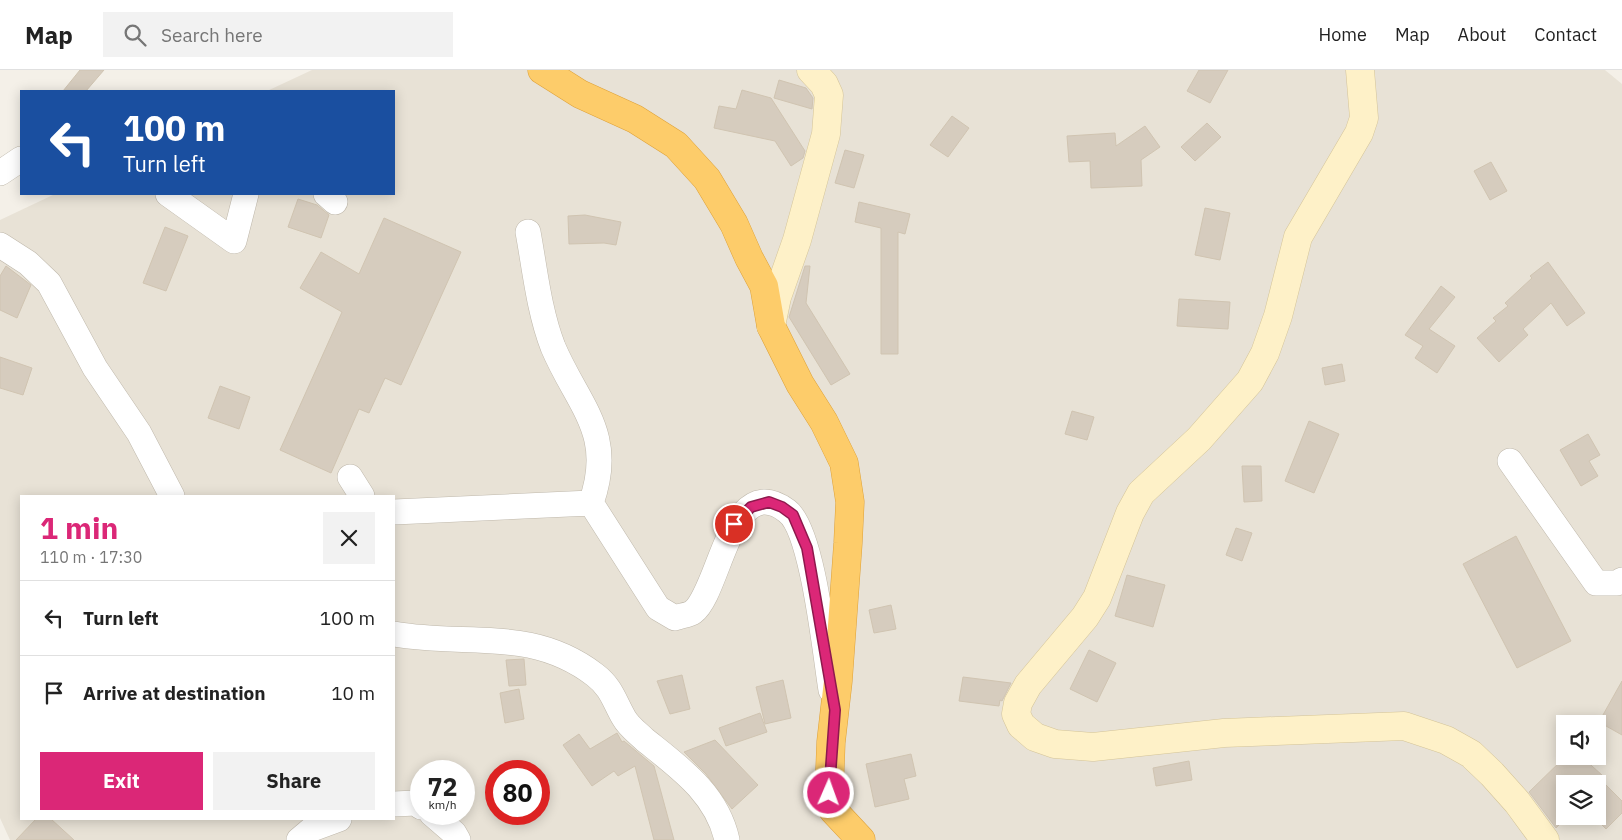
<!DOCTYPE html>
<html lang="en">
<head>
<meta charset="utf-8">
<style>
	body { margin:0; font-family:"IBM Plex Sans",sans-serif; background:#f2f2f2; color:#222; height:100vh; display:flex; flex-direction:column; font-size:19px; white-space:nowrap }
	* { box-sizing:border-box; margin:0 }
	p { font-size:16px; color:#767676 }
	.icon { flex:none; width:28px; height:28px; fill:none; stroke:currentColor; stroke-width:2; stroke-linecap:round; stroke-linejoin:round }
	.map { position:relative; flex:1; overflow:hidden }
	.sheet { position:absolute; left:20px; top:425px; width:375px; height:325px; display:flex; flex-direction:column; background:#fff; border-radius:0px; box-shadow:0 2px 12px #0003 }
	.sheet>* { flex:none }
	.banner { position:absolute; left:20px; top:20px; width:375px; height:105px; border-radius:0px; box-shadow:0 2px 12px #0003; background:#1a4fa0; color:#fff; overflow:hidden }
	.buttons { position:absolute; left:1556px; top:645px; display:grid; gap:10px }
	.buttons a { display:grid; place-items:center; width:50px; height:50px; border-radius:0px; background:#fff; box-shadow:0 2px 12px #0003; font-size:25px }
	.speed { position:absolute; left:410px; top:690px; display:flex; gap:10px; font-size:25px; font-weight:700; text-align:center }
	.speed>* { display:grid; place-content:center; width:65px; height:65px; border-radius:50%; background:#fff; box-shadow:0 2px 12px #0003; line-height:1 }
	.speed small { font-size:12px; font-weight:400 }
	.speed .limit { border:8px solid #d22; background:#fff; color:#111 }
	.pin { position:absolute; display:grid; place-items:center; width:42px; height:42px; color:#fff; margin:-21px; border:2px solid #fff; border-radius:50%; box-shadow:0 1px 5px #0007 }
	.me { position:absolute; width:55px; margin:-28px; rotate:2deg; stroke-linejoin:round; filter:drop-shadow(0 0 4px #0008) }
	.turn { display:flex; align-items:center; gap:18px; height:105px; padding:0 20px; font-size:22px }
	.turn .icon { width:65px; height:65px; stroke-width:2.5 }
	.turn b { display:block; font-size:35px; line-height:42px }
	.round { display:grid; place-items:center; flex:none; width:52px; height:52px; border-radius:0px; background:#f2f2f2 }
	.summary { display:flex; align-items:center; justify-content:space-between; height:85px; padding:0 20px }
	h1 { font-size:30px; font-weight:800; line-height:38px; color:#db2777 }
	.cta { display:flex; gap:10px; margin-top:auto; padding:10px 20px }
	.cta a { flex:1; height:58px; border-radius:0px; background:#db2777; color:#fff; font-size:20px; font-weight:800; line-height:58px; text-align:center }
	.cta a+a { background:#f2f2f2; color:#222 }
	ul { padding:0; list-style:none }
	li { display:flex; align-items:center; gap:15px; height:75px; padding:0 20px; border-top:1px solid #e0e0e0 }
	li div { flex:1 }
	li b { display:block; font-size:19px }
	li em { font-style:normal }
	header { display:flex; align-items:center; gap:30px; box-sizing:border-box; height:70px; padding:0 25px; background:#fff; border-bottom:1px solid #e0e0e0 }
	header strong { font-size:24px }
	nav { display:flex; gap:28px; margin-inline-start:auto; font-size:18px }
	.search { width:350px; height:45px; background:#f2f2f2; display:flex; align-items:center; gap:12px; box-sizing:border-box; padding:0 18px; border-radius:0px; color:#767676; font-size:19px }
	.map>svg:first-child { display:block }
	.residential { fill:#e8e2d6; fill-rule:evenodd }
	.building { fill:#d6ccbe; stroke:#d0c4b1 }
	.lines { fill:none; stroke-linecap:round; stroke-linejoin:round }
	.street-casing { stroke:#bfb8ab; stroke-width:26 }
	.secondary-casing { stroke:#d4c498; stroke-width:29 }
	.highway-casing { stroke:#dda139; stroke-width:29 }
	.street { stroke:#fff; stroke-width:25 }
	.secondary { stroke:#fef1c8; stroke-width:28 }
	.highway { stroke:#fdcc6a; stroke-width:28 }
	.route-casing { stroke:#8e194d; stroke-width:12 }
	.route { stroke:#db2777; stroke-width:9 }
</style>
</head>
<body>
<header>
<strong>Map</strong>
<div class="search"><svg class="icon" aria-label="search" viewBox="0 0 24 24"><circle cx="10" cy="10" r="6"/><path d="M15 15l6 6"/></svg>Search here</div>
<nav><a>Home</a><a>Map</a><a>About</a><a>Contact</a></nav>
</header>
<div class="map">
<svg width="1622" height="770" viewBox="0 0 1622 770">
	<rect width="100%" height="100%" fill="#f4f0e8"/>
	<!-- residential -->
	<path class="residential" d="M312 0H1605L1622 14V770H10L0 748V150L55 124H394V21H267ZM21 426H394V749H21ZM1565 654H1598V686H1565ZM421 701H464V744H421ZM496 701H539V744H496ZM1565 714H1598V746H1565Z"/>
	<!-- building -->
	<path class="building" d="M80 0H104L86 21H63Z
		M1199 0H1228L1210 33 1187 21Z
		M779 10 806 18 813 28 812 39 774 28Z
		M742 20 771 28 805 81 803 88 791 96 775 71 714 58 719 36 736 39Z
		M952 46 969 58 948 87 930 75Z
		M1207 53 1221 67 1195 91 1181 77Z
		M1145 56 1160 77 1141 90 1142 116 1091 118 1090 91 1069 92 1067 66 1115 63 1116 76Z
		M845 80 864 85 854 118 835 113Z
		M1491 92 1507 121 1490 130 1474 101Z
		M298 129 317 135 329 145 321 168 288 157Z
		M859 132 910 144 905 164 898 162V284H881V158L855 152Z
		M1205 138 1230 143 1220 190 1195 185Z
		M585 145 621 152 616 175 604 173 569 174 568 146Z
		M384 148 461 182 401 315 385 308 369 343 359 339 331 403 280 380 342 242 300 218 321 182 359 204Z
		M165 157 188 166 166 221 143 213Z
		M1548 192 1585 243 1567 256 1551 233 1523 259 1528 265 1499 292 1477 268 1496 251 1493 248 1508 236 1505 233 1532 208 1530 206Z
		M6 196 31 215 17 248 0 240V206Z
		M805 196H810L806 233 850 304 831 315 789 247Z
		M1441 216 1455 227 1429 259 1455 276 1437 303 1415 288 1423 276 1405 265Z
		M1179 229 1230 232 1228 259 1177 256Z
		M0 287 32 298 23 325 0 318Z
		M1342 294 1345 311 1325 315 1322 298Z
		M220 316 250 327 239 359 208 348Z
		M1072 341 1094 347 1087 370 1065 364Z
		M1309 351 1339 364 1314 423 1285 411Z
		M1588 364 1600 385 1589 391 1598 406 1581 416 1560 380Z
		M1242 396H1261L1262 431 1244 432Z
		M1236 458 1252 463 1242 491 1226 485Z
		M1516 466 1571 571 1517 598 1463 494Z
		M1127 505 1165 515 1153 557 1115 546Z
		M891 535 896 559 874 563 869 540Z
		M1089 580 1116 593 1097 632 1070 619Z
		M524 589 526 615 509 616 506 590Z
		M682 605 690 639 670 644 657 611Z
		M963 607 1011 613 1002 631 1000 630 999 636 959 631Z
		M783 610 791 648 765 654 756 617Z
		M1622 611V665L1599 652Z
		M519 619 524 649 505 653 500 623Z
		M760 643 767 662 726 676 719 658Z
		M617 663 622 672 624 671 654 696 674 770H654L635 696 618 706 614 701 592 716 563 675 579 664 590 679Z
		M715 670 758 715 732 739 706 704 684 682Z
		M911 684 916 706 904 709 909 729 875 737 866 694Z
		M1566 686H1581L1603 706 1600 709 1622 731V743L1606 759 1593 746H1598V714H1565V746H1568L1556 758 1529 722Z
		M1189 691 1192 710 1156 716 1153 698Z
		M36 749H51L74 770H16Z"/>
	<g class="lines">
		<defs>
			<path id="street" d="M0 103 21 89
				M168 124 234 171 246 124
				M326 124 335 132
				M528 162C535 200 539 241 553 277 578 336 616 363 591 433L658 538 675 548C680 546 689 545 693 542 720 522 730 398 787 441 813 460 825 584 831 620
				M0 175 28 193 49 213 95 298 139 363 172 426
				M1510 391 1596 513H1617L1622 510
				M350 407 362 426
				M394 442 591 433
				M394 564C466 577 531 556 595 605 612 618 614 631 624 648 629 657 638 663 645 670 680 698 717 724 727 770
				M394 734 416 733 421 737
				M432 744 454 763 458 770
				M299 770 312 759 339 749"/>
			<path id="secondary" d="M1360 0 1364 48 1359 63 1298 167 1278 246 1265 283 1250 311 1199 369 1141 423 1130 443 1097 528 1085 547 1028 615 1018 633 1016 644 1021 655 1035 667 1055 674 1093 677 1224 663 1404 656 1446 670 1471 684 1492 704 1517 732 1545 770
				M771 256 777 227 797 170 826 64 829 25 824 14 811 0"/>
			<path id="highway" d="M542 0 580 24 635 49 676 75 707 109 734 154 749 188 764 216 771 256 800 314 824 352 844 393 850 432 848 473 838 611 831 672 829 723 833 740 861 770"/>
		</defs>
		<!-- street casing -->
		<use href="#street" class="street-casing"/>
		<!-- secondary casing -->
		<use href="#secondary" class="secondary-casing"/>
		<!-- highway casing -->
		<use href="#highway" class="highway-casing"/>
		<!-- street -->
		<use href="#street" class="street"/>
		<!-- secondary -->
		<use href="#secondary" class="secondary"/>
		<!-- highway -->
		<use href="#highway" class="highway"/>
	</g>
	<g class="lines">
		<defs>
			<path id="route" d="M734 454 751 437 769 432 782 437 793 445 807 478 835 640 829 723"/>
		</defs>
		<!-- route casing -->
		<use href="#route" class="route-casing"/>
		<!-- route -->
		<use href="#route" class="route"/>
	</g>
</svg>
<div class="buttons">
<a><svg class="icon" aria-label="sound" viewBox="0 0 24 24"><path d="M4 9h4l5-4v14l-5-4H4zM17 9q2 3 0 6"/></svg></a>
<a><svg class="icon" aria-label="layers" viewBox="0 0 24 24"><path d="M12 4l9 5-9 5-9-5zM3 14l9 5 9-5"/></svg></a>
</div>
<div class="speed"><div>72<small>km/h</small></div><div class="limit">80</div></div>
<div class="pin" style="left:734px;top:454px;background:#d93025"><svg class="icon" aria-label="arrive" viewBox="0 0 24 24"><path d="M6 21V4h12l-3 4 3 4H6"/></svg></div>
<svg class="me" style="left:829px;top:723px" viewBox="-20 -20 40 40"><circle r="17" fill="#db2777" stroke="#fff" stroke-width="3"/><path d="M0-11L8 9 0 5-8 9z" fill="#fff"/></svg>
<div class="banner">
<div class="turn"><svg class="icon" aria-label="left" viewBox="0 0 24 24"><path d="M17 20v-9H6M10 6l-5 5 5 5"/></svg><div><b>100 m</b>Turn left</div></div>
</div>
<section class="sheet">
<div class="summary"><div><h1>1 min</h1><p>110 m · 17:30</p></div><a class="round"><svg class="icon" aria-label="close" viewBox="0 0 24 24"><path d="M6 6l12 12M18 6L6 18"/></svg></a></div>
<ul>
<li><svg class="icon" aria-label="left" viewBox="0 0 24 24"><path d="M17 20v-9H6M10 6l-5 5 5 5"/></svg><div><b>Turn left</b></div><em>100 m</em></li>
<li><svg class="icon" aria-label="arrive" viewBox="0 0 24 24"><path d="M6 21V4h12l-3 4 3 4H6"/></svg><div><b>Arrive at destination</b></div><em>10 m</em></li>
</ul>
<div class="cta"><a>Exit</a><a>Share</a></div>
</section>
</div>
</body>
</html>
